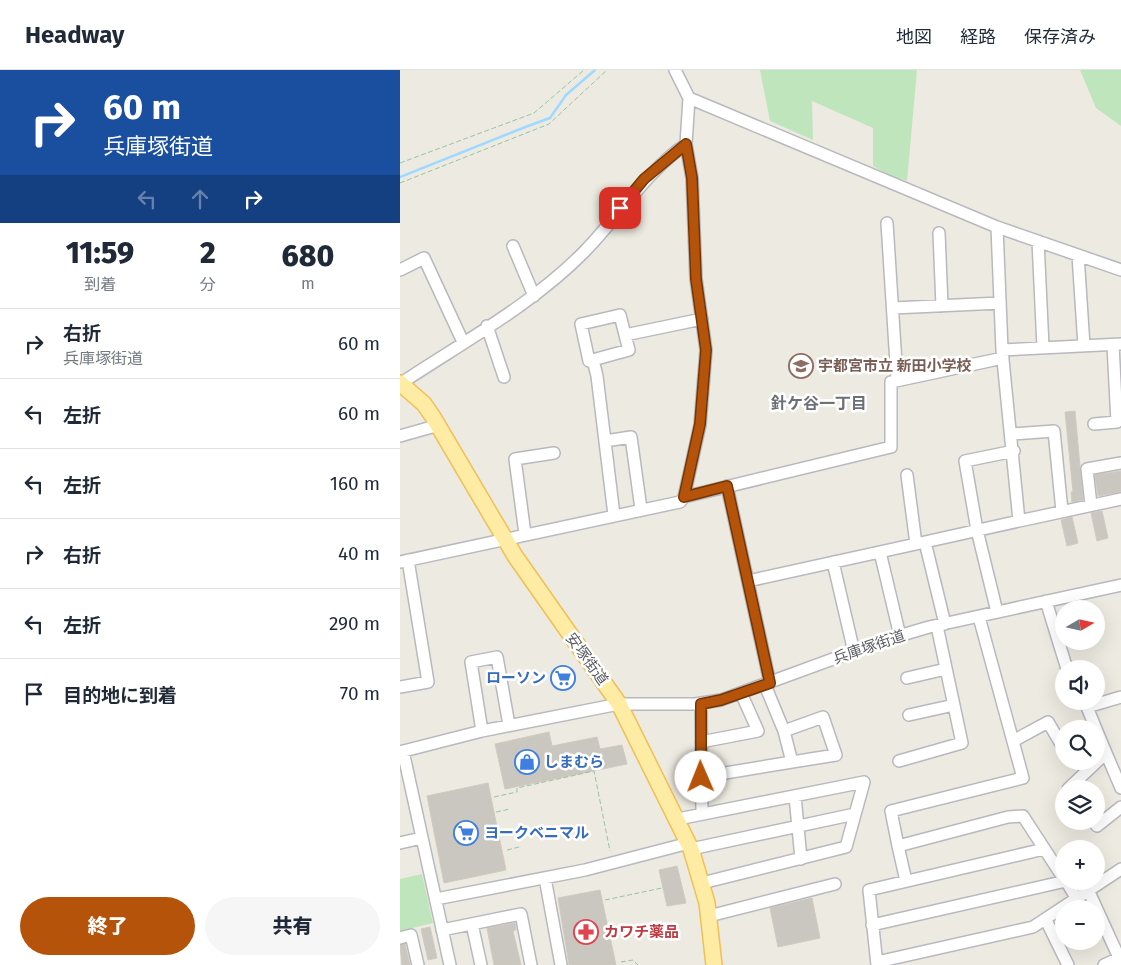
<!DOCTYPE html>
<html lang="ja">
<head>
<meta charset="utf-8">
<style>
	body { margin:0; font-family:"Fira Sans","Noto Sans JP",sans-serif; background:#f6f6f7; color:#1f2937; height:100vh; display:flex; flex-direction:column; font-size:19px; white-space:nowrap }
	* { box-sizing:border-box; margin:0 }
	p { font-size:16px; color:#747a83 }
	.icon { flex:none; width:28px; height:28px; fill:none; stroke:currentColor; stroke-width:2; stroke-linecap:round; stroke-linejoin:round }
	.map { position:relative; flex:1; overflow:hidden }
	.panel { display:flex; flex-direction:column; background:#fff; width:400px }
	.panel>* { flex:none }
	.banner { background:#1a4fa0; color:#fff; overflow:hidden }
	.needle { width:32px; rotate:81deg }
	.controls { position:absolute; left:655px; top:530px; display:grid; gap:10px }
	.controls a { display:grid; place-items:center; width:50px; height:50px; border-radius:50%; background:#fff; box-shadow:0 5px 20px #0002; font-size:25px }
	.pin { position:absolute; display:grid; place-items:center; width:42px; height:42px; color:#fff; margin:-21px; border-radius:10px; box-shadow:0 2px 8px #0006 }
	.me { position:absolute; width:55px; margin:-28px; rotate:359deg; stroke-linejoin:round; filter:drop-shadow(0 0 4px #0008) }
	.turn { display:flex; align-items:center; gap:18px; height:105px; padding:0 20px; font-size:22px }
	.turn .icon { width:65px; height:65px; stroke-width:2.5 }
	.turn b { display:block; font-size:35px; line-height:42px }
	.lanes { display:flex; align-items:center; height:48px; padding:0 20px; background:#0003; justify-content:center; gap:25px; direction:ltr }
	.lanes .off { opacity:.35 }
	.eta { display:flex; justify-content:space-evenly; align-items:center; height:85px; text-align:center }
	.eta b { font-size:30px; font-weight:800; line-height:35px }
	.cta { display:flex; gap:10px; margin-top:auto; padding:10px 20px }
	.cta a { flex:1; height:58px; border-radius:30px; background:#b45309; color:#fff; font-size:20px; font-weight:800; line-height:58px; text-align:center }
	.cta a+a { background:#f6f6f7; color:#1f2937 }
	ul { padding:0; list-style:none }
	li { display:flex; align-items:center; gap:15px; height:70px; padding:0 20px; border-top:1px solid #e0e1e3 }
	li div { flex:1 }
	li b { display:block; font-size:19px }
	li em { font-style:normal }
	header { display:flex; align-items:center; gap:30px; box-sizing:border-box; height:70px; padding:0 25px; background:#fff; border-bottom:1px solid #e0e1e3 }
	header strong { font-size:24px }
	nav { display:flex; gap:28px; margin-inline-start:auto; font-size:18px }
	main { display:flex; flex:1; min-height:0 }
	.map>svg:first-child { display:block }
	.green { fill:#bfe5bd }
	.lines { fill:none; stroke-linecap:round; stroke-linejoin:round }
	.stream { stroke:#9fd9ff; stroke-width:2.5 }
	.building { fill:#cac6c0; stroke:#d1cbbf }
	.minor-casing { stroke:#b7b9be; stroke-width:14 }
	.major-casing { stroke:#f1bf56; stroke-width:18 }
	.path { stroke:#96c5a2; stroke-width:1; stroke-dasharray:5 2.5; stroke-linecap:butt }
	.minor { stroke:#fff; stroke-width:11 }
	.major { stroke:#ffeca4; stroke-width:15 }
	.route-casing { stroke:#753606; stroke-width:12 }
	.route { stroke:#b45309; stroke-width:9 }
	.labels { text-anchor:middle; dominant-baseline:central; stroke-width:5; stroke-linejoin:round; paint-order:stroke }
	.education-label { font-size:15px; font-weight:bold; fill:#785e54; stroke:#fff; text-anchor:start }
	.street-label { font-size:15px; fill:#5a5e62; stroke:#fff }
	.shop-label { font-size:15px; font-weight:bold; fill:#366cbe; stroke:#fff; text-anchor:start }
	.health-label { font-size:15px; font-weight:bold; fill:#be3a42; stroke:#fff; text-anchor:start }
	.neighbourhood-label { font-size:16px; font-weight:bold; fill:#6b7074; stroke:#fff }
</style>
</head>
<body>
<header>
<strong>Headway</strong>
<nav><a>地図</a><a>経路</a><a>保存済み</a></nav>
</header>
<main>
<section class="panel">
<div class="banner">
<div class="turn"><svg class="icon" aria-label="right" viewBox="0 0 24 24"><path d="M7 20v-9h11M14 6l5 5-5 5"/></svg><div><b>60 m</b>兵庫塚街道</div></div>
<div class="lanes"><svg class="icon off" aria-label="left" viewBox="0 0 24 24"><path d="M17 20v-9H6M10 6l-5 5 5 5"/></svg><svg class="icon off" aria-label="ahead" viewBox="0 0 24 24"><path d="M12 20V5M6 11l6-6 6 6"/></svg><svg class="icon" aria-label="right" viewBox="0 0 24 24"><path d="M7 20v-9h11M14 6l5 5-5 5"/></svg></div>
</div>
<div class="eta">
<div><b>11:59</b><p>到着</p></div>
<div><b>2</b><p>分</p></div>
<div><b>680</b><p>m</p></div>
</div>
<ul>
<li><svg class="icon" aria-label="right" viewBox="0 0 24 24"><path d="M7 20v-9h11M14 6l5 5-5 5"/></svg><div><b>右折</b><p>兵庫塚街道</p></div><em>60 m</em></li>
<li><svg class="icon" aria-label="left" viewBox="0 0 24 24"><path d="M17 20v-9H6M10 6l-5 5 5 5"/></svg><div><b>左折</b></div><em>60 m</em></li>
<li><svg class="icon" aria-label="left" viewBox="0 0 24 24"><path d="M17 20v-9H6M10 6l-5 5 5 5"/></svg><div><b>左折</b></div><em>160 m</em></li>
<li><svg class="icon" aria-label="right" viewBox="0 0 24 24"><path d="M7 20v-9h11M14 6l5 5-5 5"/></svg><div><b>右折</b></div><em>40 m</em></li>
<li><svg class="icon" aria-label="left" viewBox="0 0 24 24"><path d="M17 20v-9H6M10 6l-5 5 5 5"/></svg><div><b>左折</b></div><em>290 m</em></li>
<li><svg class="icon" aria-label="arrive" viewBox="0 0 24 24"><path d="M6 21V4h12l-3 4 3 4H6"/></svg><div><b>目的地に到着</b></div><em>70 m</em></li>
</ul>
<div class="cta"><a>終了</a><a>共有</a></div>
</section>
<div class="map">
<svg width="721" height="895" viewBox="0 0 721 895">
	<rect width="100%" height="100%" fill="#edeae1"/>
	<!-- green -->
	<path class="green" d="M360 0H517L507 111 489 105 473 96V58L412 31 413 70 370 51Z
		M680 0H721V56L696 38Z
		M22 804 33 853 0 861V809Z"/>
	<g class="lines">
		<!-- stream -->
		<path class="stream" d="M0 107 128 56 150 48 166 25 195 0"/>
	</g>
	<!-- building -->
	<path class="building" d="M675 341 683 430 672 432 671 422H673L665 342Z
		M721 401V422L698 426 695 405Z
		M702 441 708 468 697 471 691 443Z
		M672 447 678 473 667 476 661 450Z
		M149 662 152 676 197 667 200 679 222 675 227 694 105 719 95 674Z
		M88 713 106 800 44 813 27 726Z
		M277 796 286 833 267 836 259 800Z
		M200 820 216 895H169L158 828Z
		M412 828 420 868 378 877 370 838Z
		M115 853 116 860 113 861 121 895H94L87 858Z
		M30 857 37 888 28 890 21 859Z
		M5 874 10 895H2L0 875Z"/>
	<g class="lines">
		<defs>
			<path id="minor" d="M289 28 597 157 721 200
				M286 74 292 108 296 209 306 280 300 355 284 427 491 377V312L603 288
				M487 153 497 309
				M539 163 542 236
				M638 171 643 277
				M113 176 134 226
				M678 185 684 276
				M0 200 24 188 63 272
				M493 238 600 233
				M87 256 104 307
				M225 265 229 280 189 291 181 254 220 245 225 265 302 249
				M602 280 721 274
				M193 290 197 306 214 445
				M0 314C63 272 132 235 185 181 220 145 245 103 286 74L289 28 275 0
				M694 354 717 352 713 275
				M611 364 654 361 662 441
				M0 366 39 355
				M205 371 231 367 241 439
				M507 405 516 474 619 451 602 280 597 157
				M327 416 370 613
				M691 435 687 399 721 393
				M619 451 721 429
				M125 464 115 389 154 383
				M525 472 545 554
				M480 482 500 566
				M0 492 280 432 284 427
				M433 492 454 582
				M348 511 516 474
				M646 531 667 599
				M597 542 577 460 565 391 614 381
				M579 547 623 708 491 741 498 776 608 747 623 746 664 809
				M507 608 546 599
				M0 617 28 612 8 490
				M301 634 302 744
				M509 645 554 635
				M696 659 687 637 721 627
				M82 661 71 592 97 587 109 655
				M384 661 423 647 436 685 392 692
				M613 671 648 652 664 679
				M301 672 358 661 341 623
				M3 681 50 895
				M0 682 82 661 219 634H295L321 630 485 570 529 557 721 515
				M706 683 721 718
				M499 691 562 673 537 556
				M301 707 392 692 384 661 365 615
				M668 719 706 683 696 659
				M395 726 401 789
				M278 749 464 712 446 777 302 813
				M693 751 697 756 721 737
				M0 773 22 768
				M498 776 506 811
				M291 779 455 744
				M145 808 161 895
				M689 822 721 892
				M36 829 185 800 289 773
				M309 846 435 814
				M646 850 668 895
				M72 854 81 895
				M472 855 666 811 677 829
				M42 860 121 844 131 895
				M0 868 11 865 18 895
				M477 892 633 857 721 799
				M477 895 469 820 644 779
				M704 895 721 887"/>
			<path id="major" d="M0 313 24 334 33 347 115 486 219 634 230 656 291 779 307 833 314 895"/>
		</defs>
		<!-- minor casing -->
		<use href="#minor" class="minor-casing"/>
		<!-- major casing -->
		<use href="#major" class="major-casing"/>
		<!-- path -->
		<path class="path" d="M0 93 134 43 184 0
			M0 113 149 54 207 0
			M94 727 117 722V718L194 701 210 781
			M96 742 110 739
			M107 780 119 777
			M205 830 262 818
			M221 892 233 890 238 895"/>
		<!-- minor -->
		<use href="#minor" class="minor"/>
		<!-- major -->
		<use href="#major" class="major"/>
	</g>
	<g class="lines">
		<defs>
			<path id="route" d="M220 138 244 109 286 74 292 108 296 209 306 280 300 354 284 427 327 416 370 613 321 630 301 634V707"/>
		</defs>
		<!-- route casing -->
		<use href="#route" class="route-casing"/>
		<!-- route -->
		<use href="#route" class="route"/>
	</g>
	<!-- icons -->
	<defs>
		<symbol id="school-ring" viewBox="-11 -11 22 22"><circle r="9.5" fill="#fff" stroke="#8d6e63" stroke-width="1.5"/><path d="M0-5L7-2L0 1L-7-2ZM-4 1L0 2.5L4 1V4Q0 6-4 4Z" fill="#8d6e63"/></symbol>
		<symbol id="supermarket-ring" viewBox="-11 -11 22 22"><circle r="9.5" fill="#fff" stroke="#3f7fe0" stroke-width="1.5"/><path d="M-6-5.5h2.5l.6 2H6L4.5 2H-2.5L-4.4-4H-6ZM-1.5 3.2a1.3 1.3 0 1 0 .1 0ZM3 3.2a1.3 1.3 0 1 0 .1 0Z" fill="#3f7fe0"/></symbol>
		<symbol id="shop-ring" viewBox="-11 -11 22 22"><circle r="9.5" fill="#fff" stroke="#3f7fe0" stroke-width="1.5"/><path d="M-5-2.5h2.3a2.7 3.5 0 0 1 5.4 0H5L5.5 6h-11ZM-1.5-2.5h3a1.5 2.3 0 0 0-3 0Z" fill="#3f7fe0"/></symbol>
		<symbol id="pharmacy-ring" viewBox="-11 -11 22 22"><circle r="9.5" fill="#fff" stroke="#e0444e" stroke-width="1.5"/><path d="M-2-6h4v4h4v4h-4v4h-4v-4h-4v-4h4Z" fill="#e0444e"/></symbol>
	</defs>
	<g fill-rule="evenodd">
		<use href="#school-ring" x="387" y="282" width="28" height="28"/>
		<use href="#supermarket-ring" x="149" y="594" width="28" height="28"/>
		<use href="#shop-ring" x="113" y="678" width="28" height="28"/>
		<use href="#supermarket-ring" x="52" y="749" width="28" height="28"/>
		<use href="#pharmacy-ring" x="172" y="848" width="28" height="28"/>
	</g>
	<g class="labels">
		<!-- education labels -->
		<g class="education-label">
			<text x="418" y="296">宇都宮市立 新田小学校</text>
		</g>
		<!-- street labels -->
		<g class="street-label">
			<text transform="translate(469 577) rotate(-19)">兵庫塚街道</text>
			<text transform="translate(187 589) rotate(54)">安塚街道</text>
		</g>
		<!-- shop labels -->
		<g class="shop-label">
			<text x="146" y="608" text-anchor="end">ローソン</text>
			<text x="144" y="692">しまむら</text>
			<text x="84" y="763">ヨークベニマル</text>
		</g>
		<!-- health labels -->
		<g class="health-label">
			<text x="204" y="862">カワチ薬品</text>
		</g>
		<!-- neighbourhood labels -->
		<g class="neighbourhood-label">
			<text x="419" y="333">針ケ谷一丁目</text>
		</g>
	</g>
</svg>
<div class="controls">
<a><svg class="needle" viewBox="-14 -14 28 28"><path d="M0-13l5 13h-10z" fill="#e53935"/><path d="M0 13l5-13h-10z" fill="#747a83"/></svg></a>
<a><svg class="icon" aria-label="sound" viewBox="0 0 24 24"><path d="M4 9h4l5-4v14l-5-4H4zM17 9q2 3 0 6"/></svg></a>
<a><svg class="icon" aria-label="search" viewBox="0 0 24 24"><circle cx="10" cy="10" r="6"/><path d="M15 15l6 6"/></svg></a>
<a><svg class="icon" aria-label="layers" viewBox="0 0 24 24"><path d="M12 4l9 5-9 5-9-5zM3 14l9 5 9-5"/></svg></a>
<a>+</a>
<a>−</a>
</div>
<div class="pin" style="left:220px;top:138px;background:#d93025"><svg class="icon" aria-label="arrive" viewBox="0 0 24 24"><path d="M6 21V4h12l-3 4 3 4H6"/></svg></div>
<svg class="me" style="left:301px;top:707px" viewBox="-20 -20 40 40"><circle r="19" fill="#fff"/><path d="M0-13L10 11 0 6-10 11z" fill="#b45309"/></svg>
</div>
</main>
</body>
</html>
